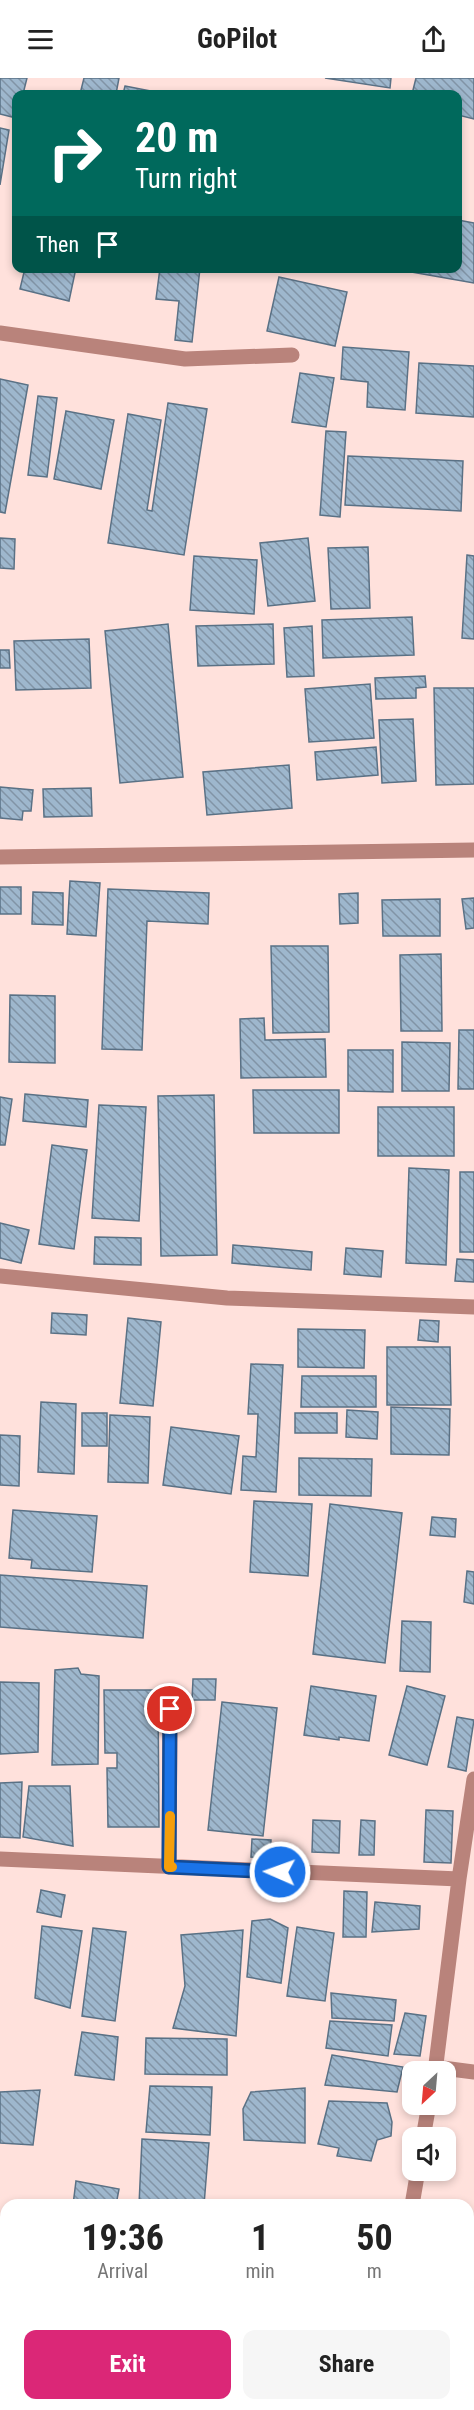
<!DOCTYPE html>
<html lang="en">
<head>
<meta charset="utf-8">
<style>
	body { margin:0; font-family:"Roboto Condensed",sans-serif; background:#f6f6f6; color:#222; height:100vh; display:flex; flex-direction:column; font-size:22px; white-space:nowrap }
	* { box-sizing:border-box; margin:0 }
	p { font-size:20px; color:#767676 }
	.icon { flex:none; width:33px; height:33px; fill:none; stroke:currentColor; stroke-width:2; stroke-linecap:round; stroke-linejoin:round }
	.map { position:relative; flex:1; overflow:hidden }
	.drawer { position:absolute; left:0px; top:2121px; width:474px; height:212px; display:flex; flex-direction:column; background:#fff; border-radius:18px 18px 0 0; box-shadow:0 3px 9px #0003 }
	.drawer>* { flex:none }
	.hud { position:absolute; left:12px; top:12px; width:450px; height:183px; border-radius:12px; box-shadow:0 3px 9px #0003; background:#00695c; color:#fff; overflow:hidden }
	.needle { width:39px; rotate:206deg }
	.fabs { position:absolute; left:402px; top:1983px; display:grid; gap:12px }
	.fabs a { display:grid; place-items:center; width:54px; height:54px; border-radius:12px; background:#fff; box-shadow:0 3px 9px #0003; font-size:30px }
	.pin { position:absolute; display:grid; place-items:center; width:51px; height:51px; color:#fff; margin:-26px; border:3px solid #fff; border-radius:50%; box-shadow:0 2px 6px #0007 }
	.me { position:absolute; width:66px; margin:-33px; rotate:272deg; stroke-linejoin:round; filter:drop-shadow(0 0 4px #0008) }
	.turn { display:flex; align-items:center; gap:21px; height:126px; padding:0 24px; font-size:27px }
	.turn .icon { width:78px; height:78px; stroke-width:2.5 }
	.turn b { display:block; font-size:42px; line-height:51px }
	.then { display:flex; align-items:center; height:57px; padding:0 24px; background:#0003; gap:12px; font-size:22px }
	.eta { display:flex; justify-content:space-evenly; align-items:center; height:102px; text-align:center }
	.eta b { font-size:36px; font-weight:700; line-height:42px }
	.action { display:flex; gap:12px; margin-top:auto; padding:12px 24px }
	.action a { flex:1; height:69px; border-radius:12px; background:#db2777; color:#fff; font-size:24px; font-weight:700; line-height:69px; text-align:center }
	.action a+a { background:#f6f6f6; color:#222 }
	header { display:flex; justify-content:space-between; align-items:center; height:78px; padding:0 24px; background:#fff; font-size:27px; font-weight:700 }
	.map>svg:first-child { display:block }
	.building { fill:url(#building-back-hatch); stroke:#5a7185; stroke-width:1.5 }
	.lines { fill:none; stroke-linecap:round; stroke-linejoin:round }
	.minor { stroke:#b9837b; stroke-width:15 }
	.tertiary { stroke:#b9837b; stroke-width:15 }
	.route-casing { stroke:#114b97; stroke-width:15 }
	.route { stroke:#1a73e8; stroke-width:10 }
	.slow { stroke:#f59e0b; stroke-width:10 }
</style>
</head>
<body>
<header><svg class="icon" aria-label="menu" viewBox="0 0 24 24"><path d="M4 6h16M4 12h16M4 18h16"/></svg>GoPilot<svg class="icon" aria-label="share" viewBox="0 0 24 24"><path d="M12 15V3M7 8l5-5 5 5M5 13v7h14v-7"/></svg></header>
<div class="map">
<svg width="474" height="2332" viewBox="0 0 474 2332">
	<defs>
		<pattern id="building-back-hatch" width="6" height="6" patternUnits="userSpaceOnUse" patternTransform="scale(1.5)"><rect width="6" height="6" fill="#9eb7cd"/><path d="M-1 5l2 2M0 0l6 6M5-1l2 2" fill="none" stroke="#8194a6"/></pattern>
	</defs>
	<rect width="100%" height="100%" fill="#ffe1dc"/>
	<!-- building -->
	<path class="building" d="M0 0H27L23 16H16V40L0 36Z
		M84 0H119L116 16H80Z
		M325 0H391L390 10Z
		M416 0H474V41L458 37V16H412Z
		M125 8 166 16H123Z
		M0 50 9 52 0 107Z
		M458 142 474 145V205L400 192 458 190Z
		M25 190H76L69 223 20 211Z
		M160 190H200L192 264 175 262 179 223 156 221Z
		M279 199 347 214 335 268 267 253Z
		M343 269 409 274 405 332 367 329 368 304 341 301Z
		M419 285 474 288V339L416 335Z
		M300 295 334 300 326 349 292 344Z
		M0 301 28 307 5 435 0 434Z
		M38 318 57 320 47 399 28 397Z
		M168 325 207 331 184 477 108 465 128 336 161 342 147 432 152 433Z
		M66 333 114 342 101 411 54 401Z
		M326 353 346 354 340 439 320 437Z
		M348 378 463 383 461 433 345 427Z
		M0 460 15 461 14 491 0 490Z
		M308 460 315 523 268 528 260 465Z
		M368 469 370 530 331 531 328 470Z
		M467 477 474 478V561L462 560Z
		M194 478 257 482 254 536 190 532Z
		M412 539 414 577 323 580 322 542Z
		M168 546 183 699 120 705 105 553Z
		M273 546 274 586 198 588 196 548Z
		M312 548 314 598 287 599 284 550Z
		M89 561 91 610 16 612 14 563Z
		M0 572H9L10 590H0Z
		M425 598 426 609 416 610V620L376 621 375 600Z
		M370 606 374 660 309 664 305 611Z
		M434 610H474V706L436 707Z
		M413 641 416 703 382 705 379 642Z
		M376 669 378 697 317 702 315 674Z
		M289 687 292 730 207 737 203 694Z
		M0 709 33 712 31 733H23L22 742 0 740Z
		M91 710 92 738 44 739 43 711Z
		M70 803 100 805 96 858 67 856Z
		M0 809H21V836H0Z
		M108 811 209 815 208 846 147 843 142 972 102 971Z
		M33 814 63 815V847L32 846Z
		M358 815V845L340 846 339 816Z
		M474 820V850L466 851 462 821Z
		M440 821V858H383L382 822Z
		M271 868H328L329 954 273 955Z
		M441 876 442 953H401L400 877Z
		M10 917 55 918V985L9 984Z
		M264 940 265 962 325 961 326 999 241 1000 240 941Z
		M459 952H474V1011H458Z
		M402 964 450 965 449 1013H402Z
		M348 972H393V1014L348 1013Z
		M253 1012H339V1055H254Z
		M25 1016 88 1022 86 1049 23 1043Z
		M214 1017 217 1177 161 1178 158 1018Z
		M0 1019 12 1021 5 1067H0Z
		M99 1027 146 1029 139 1143 92 1140Z
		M378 1029H454V1078H378Z
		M52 1067 87 1072 74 1171 39 1166Z
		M409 1090 449 1092 446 1187 406 1185Z
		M460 1094H474V1174H460Z
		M0 1145 29 1152 21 1185 0 1180Z
		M95 1159 141 1160V1187L94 1186Z
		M233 1167 312 1174 311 1192 232 1185Z
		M346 1170 383 1173 381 1199 344 1196Z
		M457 1181 474 1182V1204L455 1203Z
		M52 1235 87 1237 86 1257 51 1255Z
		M128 1240 161 1244 153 1328 120 1325Z
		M420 1242 439 1243 438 1264 418 1262Z
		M298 1251 365 1252 364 1290 298 1289Z
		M387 1269H450L451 1327H387Z
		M251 1286 283 1287 276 1414 241 1412 243 1378 256 1379 258 1336H248Z
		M302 1298H376V1329H301Z
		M41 1324 76 1326 74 1396 38 1394Z
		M391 1329 450 1331 449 1377 391 1376Z
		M347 1332 378 1334 377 1361 346 1359Z
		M82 1335H107V1368H82Z
		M295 1335H337V1355H295Z
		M110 1337 150 1339 148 1405 108 1404Z
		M171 1349 239 1358 231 1416 163 1407Z
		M0 1357 20 1358 19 1408 0 1407Z
		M299 1380 372 1381 371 1418 299 1417Z
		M254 1423 312 1426 308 1498 250 1494Z
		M330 1426 402 1435 385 1585 313 1576Z
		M13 1432 97 1438 92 1494 31 1490 32 1482 9 1480Z
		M432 1439 456 1441 455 1459 430 1457Z
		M467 1493 474 1494V1526L464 1524Z
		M0 1497 147 1508 143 1560 0 1549Z
		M402 1543 431 1544 430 1594 400 1593Z
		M78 1590 81 1596 99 1598 98 1686 52 1687 55 1592Z
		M193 1601H216L215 1622H192Z
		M0 1604 39 1605 38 1674 0 1676Z
		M311 1608 376 1618 369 1663 339 1659V1662L304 1657Z
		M407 1608 445 1618 427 1687 389 1677Z
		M104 1612H158L159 1749H108L107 1690H117V1675H105Z
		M222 1624 277 1630 263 1758 208 1752Z
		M457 1639 474 1642 466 1693 448 1689Z
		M22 1704 20 1760 0 1759V1705Z
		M29 1708H70L73 1768 23 1759Z
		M426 1732 453 1733 451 1785 424 1784Z
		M313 1742 340 1743 339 1775 312 1774Z
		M361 1742 375 1743 374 1777H359Z
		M252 1761 271 1762 270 1781 251 1779Z
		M41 1812 65 1817 61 1839 37 1834Z
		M344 1813 367 1814 366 1859H343Z
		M375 1824 420 1828 419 1851 372 1854Z
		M270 1841 288 1850 281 1905 247 1899 252 1843Z
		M42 1848 82 1853 70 1930 35 1920Z
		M297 1849 334 1855 325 1923 287 1918Z
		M93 1850 126 1854 115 1943 82 1938Z
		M243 1852 236 1958 173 1950 185 1908 181 1857Z
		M331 1915 396 1922 394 1943 332 1940Z
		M405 1935 426 1938 420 1978 394 1976Z
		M330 1943 392 1947 388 1978 326 1970Z
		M82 1954 118 1959 114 2002 75 1997Z
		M146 1960 227 1961V1997L145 1996Z
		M332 1977 403 1989 397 2014 325 2007Z
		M150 2008 212 2009 210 2057 146 2054Z
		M305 2010V2065L244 2062 243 2031 251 2014Z
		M40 2012 33 2067 0 2065V2014Z
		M329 2023 387 2025 392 2044 391 2058 377 2062 371 2083 337 2078 339 2070 318 2066Z
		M142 2061 209 2065 204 2127H139Z
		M76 2103 119 2111 116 2127H73Z
		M6 2154V2180H0V2155Z
		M468 2169 474 2170V2197L468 2196Z
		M468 2201 474 2202V2253L468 2252Z
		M468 2298 474 2299V2332H440L441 2326H468Z
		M9 2326H67V2332H9Z
		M93 2326H133V2332H92Z
		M143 2326H179V2332H143Z
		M243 2326H333L332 2331 243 2330Z"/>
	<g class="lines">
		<!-- minor -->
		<path class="minor" d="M0 255 185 281 292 277
			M0 1198 227 1220 474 1229
			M0 1781 459 1801
			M169 1789 170 1631
			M435 1989 474 1994
			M435 1994 459 1801 474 1701
			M423 2060 429 2026
			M412 2127 418 2092
			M0 2202H6
			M383 2332 384 2326"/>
		<!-- tertiary -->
		<path class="tertiary" d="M0 779 474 772"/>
	</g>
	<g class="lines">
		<defs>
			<path id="route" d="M170 1631 169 1789 280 1794"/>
		</defs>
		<!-- route casing -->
		<use href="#route" class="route-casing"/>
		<!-- route -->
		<use href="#route" class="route"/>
		<!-- slow -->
		<path class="slow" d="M170 1738 169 1789H172"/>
	</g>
</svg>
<div class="fabs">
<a><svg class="needle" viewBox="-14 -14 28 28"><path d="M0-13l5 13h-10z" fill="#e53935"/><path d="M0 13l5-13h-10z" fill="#767676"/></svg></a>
<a><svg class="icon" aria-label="sound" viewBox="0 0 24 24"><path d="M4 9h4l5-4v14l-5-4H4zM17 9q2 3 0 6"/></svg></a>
</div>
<div class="pin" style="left:170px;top:1631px;background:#d93025"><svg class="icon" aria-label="arrive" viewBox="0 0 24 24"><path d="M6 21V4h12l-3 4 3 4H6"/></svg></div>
<svg class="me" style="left:280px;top:1794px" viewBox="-20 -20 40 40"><circle r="17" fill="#1a73e8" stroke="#fff" stroke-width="3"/><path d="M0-11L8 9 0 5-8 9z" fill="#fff"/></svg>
<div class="hud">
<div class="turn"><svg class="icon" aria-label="right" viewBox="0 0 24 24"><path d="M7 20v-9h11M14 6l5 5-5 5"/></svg><div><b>20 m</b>Turn right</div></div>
<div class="then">Then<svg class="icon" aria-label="arrive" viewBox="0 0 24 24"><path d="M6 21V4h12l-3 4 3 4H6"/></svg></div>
</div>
<section class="drawer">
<div class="eta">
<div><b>19:36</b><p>Arrival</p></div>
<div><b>1</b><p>min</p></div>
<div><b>50</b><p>m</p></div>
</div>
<div class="action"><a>Exit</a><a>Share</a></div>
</section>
</div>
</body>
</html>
